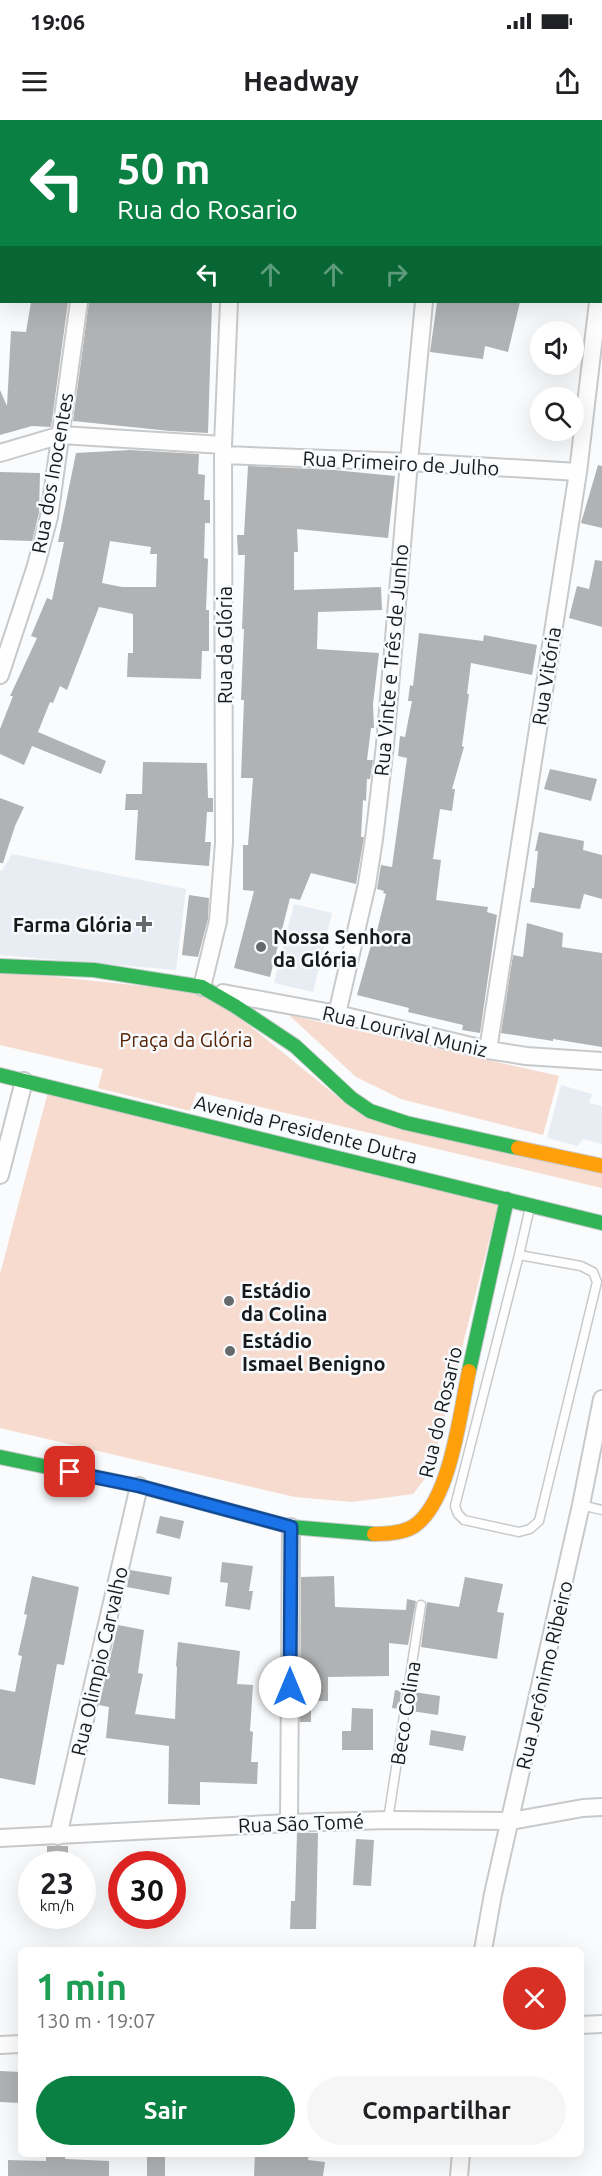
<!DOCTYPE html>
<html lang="pt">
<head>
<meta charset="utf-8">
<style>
	body { margin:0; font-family:Ubuntu,sans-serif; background:#f6f6f6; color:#202124; height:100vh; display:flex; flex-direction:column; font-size:22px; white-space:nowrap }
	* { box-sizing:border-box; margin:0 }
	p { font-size:20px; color:#757577 }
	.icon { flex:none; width:33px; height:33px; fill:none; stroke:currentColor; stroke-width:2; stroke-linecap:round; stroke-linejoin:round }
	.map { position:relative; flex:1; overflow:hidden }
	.side { position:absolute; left:18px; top:1827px; width:566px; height:210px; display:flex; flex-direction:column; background:#fff; border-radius:9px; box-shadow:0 6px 24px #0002 }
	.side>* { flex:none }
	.hud { position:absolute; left:0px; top:0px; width:603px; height:183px; box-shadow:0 6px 24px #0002; background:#0b8043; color:#fff; overflow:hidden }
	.tools { position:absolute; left:530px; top:201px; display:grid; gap:12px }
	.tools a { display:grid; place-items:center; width:54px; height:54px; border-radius:50%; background:#fff; box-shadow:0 6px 24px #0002; font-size:30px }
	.speed { position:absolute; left:18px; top:1731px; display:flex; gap:12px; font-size:30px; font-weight:700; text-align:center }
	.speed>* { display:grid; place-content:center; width:78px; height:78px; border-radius:50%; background:#fff; box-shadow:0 6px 24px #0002; line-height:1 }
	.speed small { font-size:15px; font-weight:400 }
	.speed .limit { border:9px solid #d22; background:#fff; color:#111 }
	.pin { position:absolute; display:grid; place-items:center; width:51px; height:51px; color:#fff; margin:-26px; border-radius:12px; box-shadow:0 3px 9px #0006 }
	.me { position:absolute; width:66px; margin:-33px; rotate:0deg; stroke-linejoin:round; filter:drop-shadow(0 0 4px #0008) }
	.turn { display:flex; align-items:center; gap:21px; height:126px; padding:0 18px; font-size:27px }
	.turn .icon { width:78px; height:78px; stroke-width:2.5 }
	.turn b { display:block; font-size:42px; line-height:51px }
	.lanes { display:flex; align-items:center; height:57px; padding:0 18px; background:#0003; justify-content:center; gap:30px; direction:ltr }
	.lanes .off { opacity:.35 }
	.round { display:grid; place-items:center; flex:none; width:63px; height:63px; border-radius:32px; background:#f6f6f6 }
	.head { display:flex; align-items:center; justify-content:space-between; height:102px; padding:0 18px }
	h1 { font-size:36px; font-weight:600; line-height:45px; color:#1e9e55 }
	.action { display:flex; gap:12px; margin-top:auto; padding:12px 18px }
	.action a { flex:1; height:69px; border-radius:36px; background:#0b8043; color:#fff; font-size:24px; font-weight:600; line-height:69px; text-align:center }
	.action a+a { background:#f6f6f6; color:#202124 }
	.status { display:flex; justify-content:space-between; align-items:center; height:42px; padding:0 30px; background:#fff; direction:ltr }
	.status svg { height:16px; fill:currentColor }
	header { display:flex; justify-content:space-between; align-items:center; height:78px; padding:0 18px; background:#fff; font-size:27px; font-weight:600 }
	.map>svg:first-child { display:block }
	.built { fill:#e7edf2 }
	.green { fill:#f7dbcf }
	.building { fill:#b1b2b3; fill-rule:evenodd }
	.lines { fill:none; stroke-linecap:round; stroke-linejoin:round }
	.lane-casing { stroke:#c8c9ca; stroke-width:11 }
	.street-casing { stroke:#c8c9ca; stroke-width:20 }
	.fast-casing { stroke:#c8c9ca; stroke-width:16 }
	.slow-casing { stroke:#c8c9ca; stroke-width:16 }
	.lane { stroke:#fefeff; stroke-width:8 }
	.street { stroke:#fefeff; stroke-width:16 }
	.fast { stroke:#30b455; stroke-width:14 }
	.slow { stroke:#ff9f0a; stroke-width:14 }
	.route-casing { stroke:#114b97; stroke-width:15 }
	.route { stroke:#1a73e8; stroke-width:10 }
	.poi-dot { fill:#676869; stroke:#f8fbfe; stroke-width:2 }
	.labels { text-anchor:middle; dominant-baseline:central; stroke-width:5; stroke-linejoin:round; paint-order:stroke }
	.street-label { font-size:20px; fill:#18191a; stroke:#f8fbfe }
	.poi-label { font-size:20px; font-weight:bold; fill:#18191a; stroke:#f8fbfe; text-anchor:start }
	.park-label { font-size:20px; fill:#582304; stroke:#f8fbfe }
</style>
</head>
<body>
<div class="status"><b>19:06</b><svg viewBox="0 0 49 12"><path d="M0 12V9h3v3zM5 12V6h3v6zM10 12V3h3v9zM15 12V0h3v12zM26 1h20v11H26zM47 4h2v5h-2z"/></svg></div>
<header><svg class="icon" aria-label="menu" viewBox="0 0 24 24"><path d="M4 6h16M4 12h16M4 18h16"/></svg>Headway<svg class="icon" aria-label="share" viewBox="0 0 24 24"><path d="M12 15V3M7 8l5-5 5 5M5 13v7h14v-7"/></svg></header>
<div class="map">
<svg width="602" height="2056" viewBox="0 0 602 2056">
	<rect width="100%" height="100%" fill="#f9fbfd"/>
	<!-- built -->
	<path class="built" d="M12 734 186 769 176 850 0 835V750L2 751Z
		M294 784 332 793 313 872 274 863Z
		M561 965 592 974 589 983 602 986V1024L583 1019 578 1026 547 1018Z"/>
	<!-- green -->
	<path class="green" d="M0 851 209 873 354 990 602 1053V1068L197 972 190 991 98 968 103 949 0 925Z
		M289 895 559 956 543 1015 401 979 356 957Z
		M49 968 499 1081 431 1351 413 1374 352 1382 295 1377 0 1308V1154Z"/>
	<!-- building -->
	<path class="building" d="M31 182H68L51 307 32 306 0 315V270L7 286 11 211 26 212Z
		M89 182 212 183 208 313 170 311 73 301Z
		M437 182H520L508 232 485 226 483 239 430 232Z
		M130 330 199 334 198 354 205 355 204 380H210V403H205L204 438 208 439 206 490H209V531H202L201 559 127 557 128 533H133V494L99 487 67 570 60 566 53 583 50 582 38 612 106 641 101 654 32 626 24 645 0 634V609L13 576H10L37 518 31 516 47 478 52 480 64 422H58L76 333ZM110 421 151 427 150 434H157L156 467H122L102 463Z
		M598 345 602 346V408L581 403Z
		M248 346 334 350 395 356 388 418 297 409 298 432H294V470L381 467 382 490 318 492 317 529 379 533 373 584 374 608H371L367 640H373L370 659H367L366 681 363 680 361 717H364L356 764 311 753 300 780 290 778 270 857 234 848 254 771 243 770V725H248L253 658H241L244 580H241L244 509H242L245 435H238L237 415H244Z
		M0 352 40 353 39 393 32 421 0 420Z
		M595 440 602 441V507L569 498 577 466 589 469Z
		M419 513 483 521 484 515 537 525 532 555 471 543 467 574H469L462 626 464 627 452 669H455L452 691 440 689 433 739 441 740 436 780 488 787 487 792 497 795 480 913 462 910 463 905 408 892 409 888 357 875 373 818 375 819 386 774 383 773 384 771 377 769 381 745 392 747 407 638 398 636 400 616 405 617 412 581H408L410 565 413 566Z
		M143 642 207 643 208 678H213V692H207L205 722H211L209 746 135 740 138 690H125L126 674H142Z
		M550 649 597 659 591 681 544 669Z
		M0 678 24 687 15 706 3 743H0Z
		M539 712 584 721 583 730 602 735V779L584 774 580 789 530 782 532 768H534L538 731H535Z
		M189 775 209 778 208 799 198 837 182 835Z
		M527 803 563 813 562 827 602 833V927L553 919V921L501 913 513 835 523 837Z
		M160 1396 184 1401 180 1419 156 1413Z
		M222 1442 253 1446 249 1471H253L250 1490 225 1486 228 1463 220 1462Z
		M130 1450 172 1457 169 1475 127 1467Z
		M32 1456 79 1467 64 1545 57 1544 35 1665 0 1658V1569L15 1572 22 1536 18 1535 27 1495 24 1494Z
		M334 1456 335 1487 406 1490 407 1479 416 1481 408 1525 389 1523V1556L328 1557V1581H311V1602H300L301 1457Z
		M465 1457 503 1464 497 1492 504 1493 497 1539 421 1527 427 1482 459 1487Z
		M118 1505 144 1510 138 1553 143 1554 135 1594 175 1599 177 1547 176 1546 178 1522 240 1531 237 1564 253 1565 250 1611 253 1612 251 1642H258L257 1664 200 1662V1685L168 1684 169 1626 106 1618 109 1587 99 1585Z
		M395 1570 401 1571 399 1589 392 1588Z
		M414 1572 440 1576 438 1595 411 1591Z
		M352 1588 373 1589V1630H342V1611H351Z
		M431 1610 466 1616 463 1631 429 1625Z
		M297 1713H318L316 1809H290L291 1781H295Z
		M356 1719 374 1720 371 1766 353 1765Z
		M47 1726H68V1744H47Z
		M0 1951 21 1952 20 1983 0 1982Z
		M46 2034H65V2039L109 2041V2056H8V2040L46 2041Z
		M255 2034H309L308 2040 325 2042 323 2056H254Z
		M147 2037H165V2056H147Z"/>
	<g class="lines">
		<defs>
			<path id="lane" d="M519 1135 581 1146 593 1152 597 1162 539 1401 530 1409 519 1412 464 1400 458 1394 455 1386 519 1135 530 1087
				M581 1385 602 1390
				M388 1700 421 1485"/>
			<path id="street" d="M230 0 231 2
				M5 2 9 0
				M415 2 416 0
				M0 67H2
				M0 126 2 123
				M602 142V137
				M0 333 61 315 223 325
				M224 335 409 342 578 352
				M0 555 35 449 49 397 79 182
				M202 867 218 801 224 723 223 325 229 182
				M223 873 337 894 488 930 526 936 602 941
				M337 894 367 764 374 719 385 625 409 342 424 182
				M488 930 578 352 598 182
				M0 1055 24 961
				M289 1703 291 1407
				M58 1716 139 1366
				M0 1718 289 1703 388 1700 511 1701 583 1688 602 1687
				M483 1830 493 1774 581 1385 602 1279
				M580 1905 602 1904
				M0 1925 21 1924
				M459 2056 461 2034"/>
			<path id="fast" d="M0 846 94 850 202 867 235 886 295 926 351 978 370 991 406 1003 518 1028
				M0 955 602 1103
				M469 1251 507 1079
				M0 1337 139 1366 291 1407 374 1414"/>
			<path id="slow" d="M518 1028 602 1046
				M374 1414C389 1414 407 1413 418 1403 451 1375 460 1293 469 1251"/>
		</defs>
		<!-- lane casing -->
		<use href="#lane" class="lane-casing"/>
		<!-- street casing -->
		<use href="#street" class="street-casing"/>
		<!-- fast casing -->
		<use href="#fast" class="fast-casing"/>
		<!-- slow casing -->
		<use href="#slow" class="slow-casing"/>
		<!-- lane -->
		<use href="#lane" class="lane"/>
		<!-- street -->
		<use href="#street" class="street"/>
		<!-- fast -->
		<use href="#fast" class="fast"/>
		<!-- slow -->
		<use href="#slow" class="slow"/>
	</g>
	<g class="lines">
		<defs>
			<path id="route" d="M70 1352 139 1366 291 1407 290 1567"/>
		</defs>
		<!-- route casing -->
		<use href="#route" class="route-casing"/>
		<!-- route -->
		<use href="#route" class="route"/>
	</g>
	<!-- markers -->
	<g class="poi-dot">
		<path d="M141 795h6v6h6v6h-6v6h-6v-6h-6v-6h6z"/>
		<circle cx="261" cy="827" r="6"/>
		<circle cx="229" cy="1181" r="6"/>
		<circle cx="230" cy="1231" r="6"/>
	</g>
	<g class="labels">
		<!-- street labels -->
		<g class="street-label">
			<text transform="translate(401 343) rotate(3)">Rua Primeiro de Julho</text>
			<text transform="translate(52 353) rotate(-80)">Rua dos Inocentes</text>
			<text transform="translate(224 525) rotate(-90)">Rua da Glória</text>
			<text transform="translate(391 540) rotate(-85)">Rua Vinte e Três de Junho</text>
			<text transform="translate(546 556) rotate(-81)">Rua Vitória</text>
			<text transform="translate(405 911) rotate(13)">Rua Lourival Muniz</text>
			<text transform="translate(306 1009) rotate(14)">Avenida Presidente Dutra</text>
			<text transform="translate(440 1292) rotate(-77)">Rua do Rosario</text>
			<text transform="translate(99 1541) rotate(-77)">Rua Olimpio Carvalho</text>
			<text transform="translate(544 1555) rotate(-77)">Rua Jerônimo Ribeiro</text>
			<text transform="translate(405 1593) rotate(-81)">Beco Colina</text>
			<text transform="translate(301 1703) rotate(-2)">Rua São Tomé</text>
		</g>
		<!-- poi labels -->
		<g class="poi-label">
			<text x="132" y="804" text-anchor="end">Farma Glória</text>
			<text x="273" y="816">Nossa Senhora<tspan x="273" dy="23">da Glória</tspan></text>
			<text x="241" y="1170">Estádio<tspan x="241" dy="23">da Colina</tspan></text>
			<text x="242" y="1220">Estádio<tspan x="242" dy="23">Ismael Benigno</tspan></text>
		</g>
		<!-- park labels -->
		<g class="park-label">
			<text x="186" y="919">Praça da Glória</text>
		</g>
	</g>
</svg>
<div class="tools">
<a><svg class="icon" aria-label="sound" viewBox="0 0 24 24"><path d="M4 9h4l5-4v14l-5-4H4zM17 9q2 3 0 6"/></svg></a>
<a><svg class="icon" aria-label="search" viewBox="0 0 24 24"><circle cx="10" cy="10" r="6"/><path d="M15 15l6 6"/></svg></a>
</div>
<div class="speed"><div>23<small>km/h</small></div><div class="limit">30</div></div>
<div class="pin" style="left:70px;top:1352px;background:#d93025"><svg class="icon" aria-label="arrive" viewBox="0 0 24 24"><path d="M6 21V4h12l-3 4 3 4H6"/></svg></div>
<svg class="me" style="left:290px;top:1567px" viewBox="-20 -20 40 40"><circle r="19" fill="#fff"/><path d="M0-13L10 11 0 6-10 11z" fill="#1a73e8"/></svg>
<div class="hud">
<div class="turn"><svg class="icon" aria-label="left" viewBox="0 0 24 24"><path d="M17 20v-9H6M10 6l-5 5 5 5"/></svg><div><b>50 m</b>Rua do Rosario</div></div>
<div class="lanes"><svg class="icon" aria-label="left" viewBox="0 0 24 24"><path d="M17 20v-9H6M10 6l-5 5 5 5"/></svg><svg class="icon off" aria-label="ahead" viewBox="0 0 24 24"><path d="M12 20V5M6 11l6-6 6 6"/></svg><svg class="icon off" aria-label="ahead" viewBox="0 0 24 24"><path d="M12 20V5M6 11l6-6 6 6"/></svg><svg class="icon off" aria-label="right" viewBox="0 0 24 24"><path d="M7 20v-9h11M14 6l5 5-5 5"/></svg></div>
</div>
<section class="side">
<div class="head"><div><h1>1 min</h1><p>130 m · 19:07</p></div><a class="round" style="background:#d93025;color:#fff"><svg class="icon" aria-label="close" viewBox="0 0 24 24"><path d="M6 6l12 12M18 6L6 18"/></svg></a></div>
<div class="action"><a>Sair</a><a>Compartilhar</a></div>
</section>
</div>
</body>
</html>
